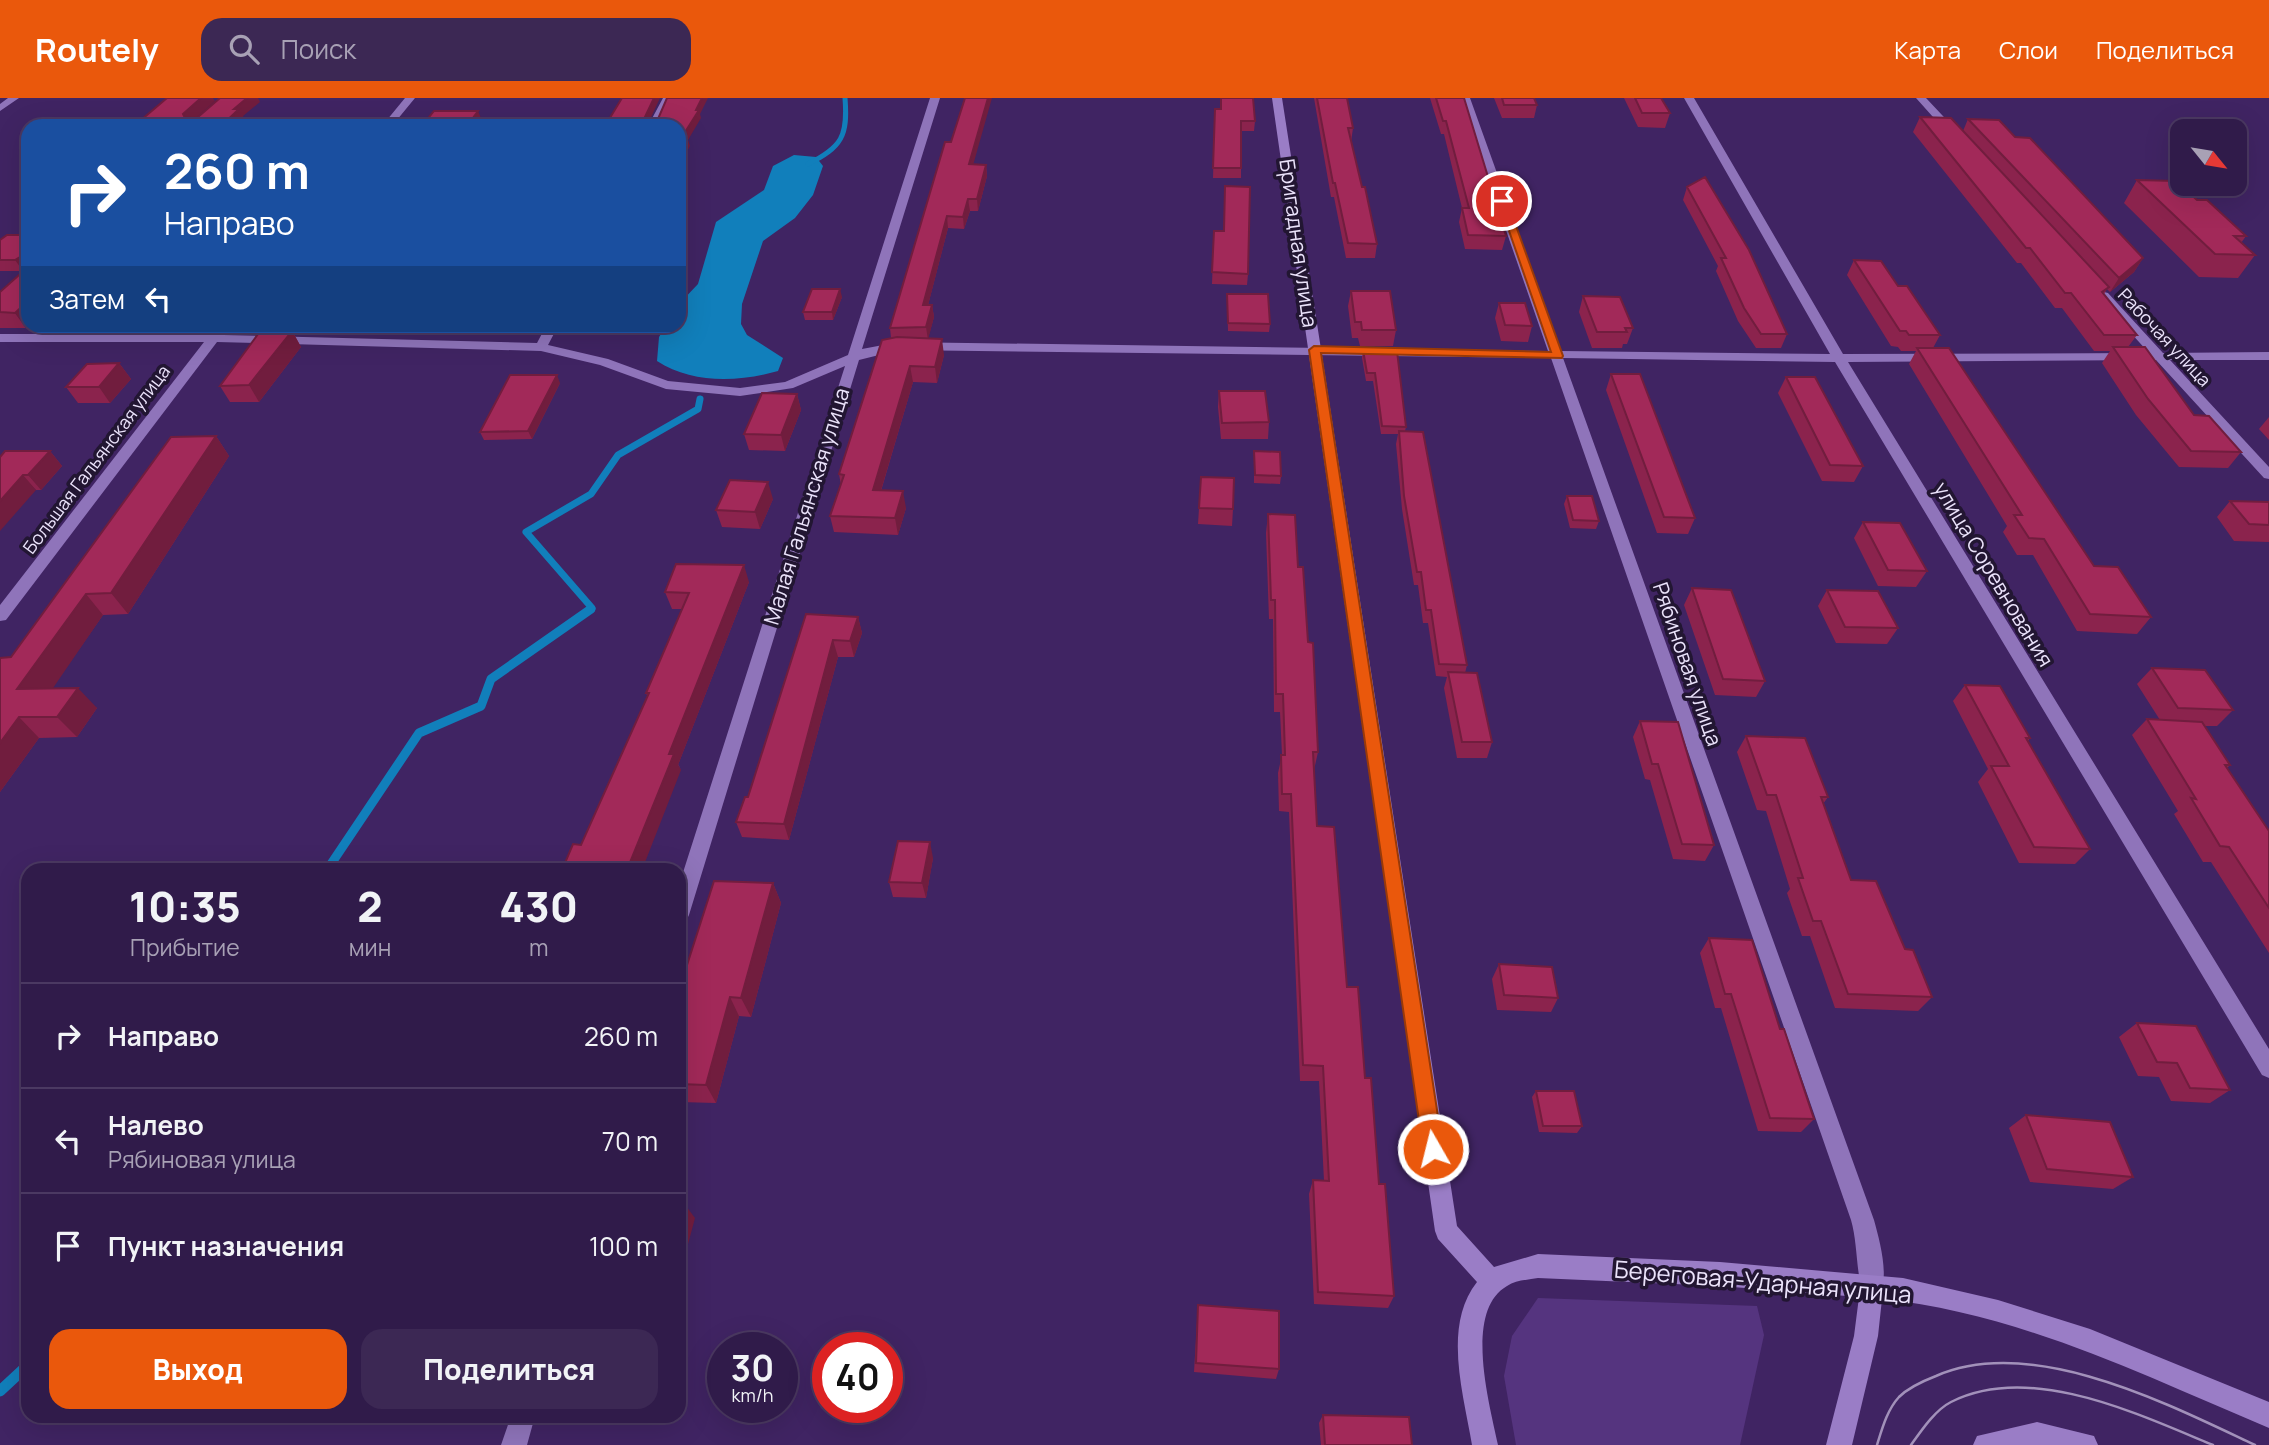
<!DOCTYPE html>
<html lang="ru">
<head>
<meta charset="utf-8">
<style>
	body { margin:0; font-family:Manrope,sans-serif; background:#3c2854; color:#f1f3f6; height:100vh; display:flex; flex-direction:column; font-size:26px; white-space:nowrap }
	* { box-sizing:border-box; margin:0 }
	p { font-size:23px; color:#a8a1b5 }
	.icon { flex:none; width:38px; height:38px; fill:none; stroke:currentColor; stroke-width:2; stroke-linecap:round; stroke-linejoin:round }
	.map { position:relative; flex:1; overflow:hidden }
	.sheet { position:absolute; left:21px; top:765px; width:665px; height:560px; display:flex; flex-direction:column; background:#301b4a; border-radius:21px; box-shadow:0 7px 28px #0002,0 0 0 2px #4b3962 }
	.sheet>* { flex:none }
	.banner { position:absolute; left:21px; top:21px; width:665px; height:214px; border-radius:21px; box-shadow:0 7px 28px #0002,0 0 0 2px #4b3962; background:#1a4fa0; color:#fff; overflow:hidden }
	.needle { width:46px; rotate:120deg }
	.buttons { position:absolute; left:2170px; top:21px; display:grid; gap:14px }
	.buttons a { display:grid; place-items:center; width:77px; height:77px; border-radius:14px; background:#301b4a; box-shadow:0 7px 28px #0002,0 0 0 2px #4b3962; font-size:35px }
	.speed { position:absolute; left:707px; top:1234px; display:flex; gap:14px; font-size:35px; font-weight:700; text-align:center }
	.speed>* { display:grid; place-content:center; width:91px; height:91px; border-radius:50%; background:#301b4a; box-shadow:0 7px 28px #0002,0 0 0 2px #4b3962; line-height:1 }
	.speed small { font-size:18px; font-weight:400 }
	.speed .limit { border:10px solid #d22; background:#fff; color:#111 }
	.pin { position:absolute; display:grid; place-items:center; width:60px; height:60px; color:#fff; margin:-30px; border:4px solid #fff; border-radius:50%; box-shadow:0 2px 7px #0007 }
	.me { position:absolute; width:77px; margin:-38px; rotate:352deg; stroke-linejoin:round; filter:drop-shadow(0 0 5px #0008) }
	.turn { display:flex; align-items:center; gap:24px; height:147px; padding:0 28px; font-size:32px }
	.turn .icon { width:91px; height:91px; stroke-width:2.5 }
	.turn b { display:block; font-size:49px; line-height:60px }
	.then { display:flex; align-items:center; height:66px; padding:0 28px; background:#0003; gap:14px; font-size:26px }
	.eta { display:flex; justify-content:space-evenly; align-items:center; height:119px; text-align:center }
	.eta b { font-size:42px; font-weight:800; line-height:49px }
	.primary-button { display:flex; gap:14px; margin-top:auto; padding:14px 28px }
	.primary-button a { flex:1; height:80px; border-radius:21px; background:#ea580c; color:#fff; font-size:28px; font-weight:800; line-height:80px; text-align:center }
	.primary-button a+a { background:#3c2854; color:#f1f3f6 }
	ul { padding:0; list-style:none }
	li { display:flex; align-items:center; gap:21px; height:105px; padding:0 28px; border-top:2px solid #4b3962 }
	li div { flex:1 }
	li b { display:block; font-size:26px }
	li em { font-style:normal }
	header { display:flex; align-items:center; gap:42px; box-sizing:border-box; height:98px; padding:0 35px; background:#ea580c; color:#fff }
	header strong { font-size:33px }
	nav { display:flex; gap:38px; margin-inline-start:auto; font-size:24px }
	.search { width:490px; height:63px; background:#3c2854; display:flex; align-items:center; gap:18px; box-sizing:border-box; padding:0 24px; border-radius:21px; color:#a8a1b5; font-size:26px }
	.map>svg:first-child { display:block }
	.green { fill:#55347f }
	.water { fill:#117fbb }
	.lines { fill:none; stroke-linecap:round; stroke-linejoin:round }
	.stream-far3 { stroke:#117fbb; stroke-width:5 }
	.stream-far2 { stroke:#117fbb; stroke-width:7 }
	.stream-far1 { stroke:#117fbb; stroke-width:9 }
	.stream { stroke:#117fbb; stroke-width:11 }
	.street { fill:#8f74ba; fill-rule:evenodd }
	.secondary { fill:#9a7dc6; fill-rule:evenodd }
	.tram { stroke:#a291ba; stroke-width:2.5 }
	.wall { fill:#8b234d }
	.shaded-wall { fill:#711d3e }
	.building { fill:#a22959; stroke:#711d3e; stroke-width:2 }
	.route { fill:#ea580c; stroke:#983908; stroke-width:2 }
	.labels { text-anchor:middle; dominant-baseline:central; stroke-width:7; stroke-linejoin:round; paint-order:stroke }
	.far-street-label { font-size:18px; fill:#ebe3fb; stroke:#221632 }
	.street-label { font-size:21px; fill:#ebe3fb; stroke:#221632 }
	.near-street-label { font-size:24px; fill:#ebe3fb; stroke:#221632 }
</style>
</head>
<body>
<header>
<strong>Routely</strong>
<div class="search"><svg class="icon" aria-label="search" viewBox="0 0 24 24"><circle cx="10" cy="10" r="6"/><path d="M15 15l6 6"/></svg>Поиск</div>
<nav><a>Карта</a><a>Слои</a><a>Поделиться</a></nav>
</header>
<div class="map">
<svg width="2269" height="1347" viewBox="0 0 2269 1347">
	<rect width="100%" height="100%" fill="#402463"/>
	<!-- green -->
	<path class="green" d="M1538 1200 1757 1208 1764 1237 1740 1347H1516L1504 1278 1512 1238Z"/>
	<!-- water -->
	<path class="water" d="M794 57 816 59 823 68 813 97 795 120 763 143 742 206 741 226 747 237 783 260 778 273C739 284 692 286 657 263L659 239 666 228H679V206L698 186 716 124 764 92 773 68Z"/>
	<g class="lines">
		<!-- stream-far3 -->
		<path class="stream-far3" d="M808 66C842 49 848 38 845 0"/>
		<!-- stream-far2 -->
		<path class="stream-far2" d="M588 513 592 510 526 434 591 396 618 357 698 311 700 301"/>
		<!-- stream-far1 -->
		<path class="stream-far1" d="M327 772 419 635 481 608 491 581 591 511"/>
		<!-- stream -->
		<path class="stream" d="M0 1293 28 1267"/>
		<!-- street -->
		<path class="street" d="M8 0H19L0 13V6Z
			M405 0H415L392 28H382Z
			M663 0H673L658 28H648Z
			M930 0H940L862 251 899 244 1548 253 1460 0H1470L1561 253 1830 256 1684 0H1694L1843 256 2149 255 2100 201 2098 198 2104 194 2108 195 2163 255 2269 254V262H2170L2269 369V381L2264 380 2156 262 1848 264 2269 951V980L2262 977 1835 264 1563 260 1874 1122C1880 1144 1889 1176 1880 1198L1872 1202 1864 1198C1856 1179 1858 1146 1851 1122L1551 260 899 252 859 262 689 817 686 823 679 825V787L845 268 793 290 740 298 666 291 600 267 541 253 217 244 6 522 0 523V507L204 244H0V236H210L217 228H229L223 237 537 245 546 228H558L548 247 608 261 668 283 740 290 785 284 848 257Z
			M1916 0H1926L1958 34V38H1950Z
			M511 1318H535L527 1347H501Z"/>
		<!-- secondary -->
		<path class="secondary" d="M1272 0H1282L1457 1128 1494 1169 1538 1156 1720 1164 1903 1180 1998 1202 2090 1231 2269 1304V1330C2145 1278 2019 1215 1882 1201L1878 1238 1852 1347H1826L1854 1238 1859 1199 1720 1188 1538 1180C1528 1182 1516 1182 1507 1188 1463 1213 1490 1308 1498 1347H1472C1464 1298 1442 1228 1477 1184L1438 1141 1435 1133Z
			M2037 1324 2094 1338 2098 1347H1973L1977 1338Z"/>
		<!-- tram -->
		<path class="tram" d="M1877 1347C1882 1331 1887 1312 1899 1299 1909 1289 1923 1283 1936 1278 2032 1236 2168 1306 2255 1347
			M1911 1347C1921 1333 1935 1312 1951 1304 2030 1264 2138 1316 2213 1347"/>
	</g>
	<!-- wall -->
	<path class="wall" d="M1220 0H1253L1255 23 1254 33H1241V80H1213L1215 11H1220Z
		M1314 0H1347L1353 30 1351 44 1362 89 1377 146 1375 160H1346L1334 99H1331Z
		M1430 0H1464L1506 138 1502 152 1465 151 1459 124 1462 110 1444 36H1441Z
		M1494 0H1534L1537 7 1534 20H1502Z
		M1624 0H1662V2L1670 15 1665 30 1638 29Z
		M1920 19 1963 33 1968 21 2015 39 2143 160 2134 174 2110 194 2107 191 2104 196 2137 237 2128 249 2194 317 2241 354 2228 370 2179 369 2136 317 2102 265 2110 253H2094L2062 210H2055L2021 165H2017L1913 34Z
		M973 67H986L987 78 978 113H970L964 131 948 130 928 207H932L934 219 928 240 944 257 937 285 913 284 881 393 906 410 898 437 834 434 830 418 841 387 839 376 891 240 890 230Z
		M2137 82 2197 102 2246 138 2241 145 2255 157 2238 180 2199 179 2124 105Z
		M1225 88 1248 176 1247 187 1212 186 1214 133H1224Z
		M1687 89 1787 236 1781 250H1756L1738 223 1716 173 1718 168 1683 102Z
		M28 137V171L23 173H0V142Z
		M1854 162 1940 237 1933 250 2094 468 2151 519 2137 536 2077 533 2033 457H2017L2003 434 2007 428 1909 266 1916 253H1901L1898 249 1891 248 1847 177Z
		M1351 193 1396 232 1393 248H1360L1358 240H1352L1348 208Z
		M0 194 26 230H0Z
		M1227 196 1270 226 1269 234 1228 233Z
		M1583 198 1633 230 1627 246H1623L1622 250H1592L1579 214Z
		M842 199 833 222H805L803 214Z
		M1499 205 1532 228 1528 244 1501 243 1495 220Z
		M275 228H316L310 237 294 236 301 249 259 304H230L220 288 278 233Z
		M574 228H610L609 230H575Z
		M1363 252 1406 329 1405 333 1467 567 1465 575 1492 644 1487 660H1457L1444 590 1447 579 1436 578 1428 525H1423L1418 487H1414L1402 411 1396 346 1398 336H1381L1373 283H1366L1362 260Z
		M119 265 131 281 110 305H78L66 289Z
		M1611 276 1695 420 1688 436 1657 435 1606 292Z
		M1786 279 1863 368 1854 384 1822 383 1778 295Z
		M560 285 532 341 484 342 480 334Z
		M1219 293 1269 324 1268 341H1221L1218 309Z
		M797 296 801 312 785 353 749 352 744 336Z
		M2269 319V342L2259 331Z
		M216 338 229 358 128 516 103 517 52 590 97 610 77 639 39 640 0 694V560L11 559Z
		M50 353 62 368 41 392H36L0 359Z
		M1254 353 1281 378 1280 386 1254 385Z
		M1201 379 1233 411 1232 428 1198 426Z
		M1567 398 1599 423 1596 431 1570 430 1564 406Z
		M773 401 760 431 722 429 716 412Z
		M2230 403 2269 404V444L2234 443 2217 419Z
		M1268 416 1298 469 1308 544 1318 654 1314 672 1317 728 1347 889 1365 980 1394 1198 1388 1210 1314 1206 1309 1096 1313 1082 1324 1083 1319 983H1300L1289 714 1279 713 1278 675 1282 657 1280 614H1274L1273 521H1269L1266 435Z
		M1863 424 1927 473 1916 489 1878 488 1854 440Z
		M749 484 678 667 681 672 646 595 682 511H672L665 494Z
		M1692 490 1765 583 1756 599 1715 597 1684 507Z
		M1827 492 1898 530 1887 546 1836 545 1818 508Z
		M806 516 858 519 862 535 854 559H838L789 742 742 739 736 724 748 699Z
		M2152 570 2233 612 2217 628H2204L2230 667 2227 670 2269 733V855L2211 764H2203L2174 716 2178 713 2132 637 2147 621 2160 622 2137 586Z
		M1965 587 2030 640 2028 643 2090 751 2075 766 2019 765 1978 684 1988 671 1953 603Z
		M1640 623 1714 747 1705 763 1673 761 1650 682 1645 681 1633 639Z
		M1746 638 1828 699 1823 706 1851 782 1905 851 1932 899 1918 913 1835 910 1810 838H1802L1787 795 1790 791 1766 713 1757 712 1737 654Z
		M933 760 926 800 893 799 889 784Z
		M773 785 781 805 751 919 739 918 716 1005 679 1004V906L680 902 679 900V892Z
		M1709 840 1780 931 1814 1021 1801 1034 1758 1033 1721 910H1715L1700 855Z
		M1499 866 1558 900 1551 914 1497 912 1492 881Z
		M2137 925 2230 992 2210 1005 2171 1003 2159 979 2138 978 2119 939Z
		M1536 993 1582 1028 1577 1035 1539 1034 1532 999Z
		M2026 1017 2133 1079 2113 1091 2030 1084 2009 1030Z
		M1198 1207 1279 1271 1276 1281 1194 1274Z
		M1323 1317 1412 1347H1321L1319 1325Z"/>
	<!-- shaded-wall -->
	<path class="shaded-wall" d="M201 0H213L215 3 189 26 190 28 183 16Z
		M247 0H258L260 4 243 18 245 22 238 28H221L234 11Z
		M654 0H660L647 28 644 21Z
		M702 0H708L700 16 701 20 688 42 690 48 680 66V69L679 71V54L682 39Z
		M988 0H992L970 78 969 66Z
		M478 13 483 25 481 28H467Z
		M986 67 987 78 978 113 977 101Z
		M968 101 970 113 964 131 963 119Z
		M947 118 948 130 925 219 923 207Z
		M20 159 28 171 23 173 15 162Z
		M2143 160 2134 174 2110 194 2119 180Z
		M840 191 842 199 833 222 832 214Z
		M28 203V228H29L26 230 15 215Z
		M932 207 934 219 928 242 926 229Z
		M305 228H316L310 237Z
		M292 233 301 249 259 304 249 287Z
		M942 241 944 257 937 285 935 269Z
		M119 265 131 281 110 305 99 289Z
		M910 268 913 284 876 409 873 392Z
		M557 277 560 285 532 341 528 333Z
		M797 296 801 312 785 353 781 337Z
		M216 338 229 358 128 516 111 495Z
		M50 353 62 368 41 392 28 377Z
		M23 377 36 392 0 433V403Z
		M768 384 773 401 760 431 755 414Z
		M903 393 906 410 898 437 895 420Z
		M744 467 749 484 678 667 681 672 642 772H627L669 656Z
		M86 496 103 517 38 612 17 591Z
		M858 519 862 535 854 559 850 543Z
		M833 542 838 559 789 742 784 726Z
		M78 590 97 610 77 639 57 619Z
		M19 619 39 640 0 694V645Z
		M930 744 933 760 926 800 922 785Z
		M773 785 781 805 751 919 741 900Z
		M730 899 739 918 716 1005 706 987Z
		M686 1108 695 1120 679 1180V1135Z"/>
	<!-- building -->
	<path class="building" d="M167 0H201L183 16 185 20 198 19 220 0H247L234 11H239L221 28H134Z
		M622 0H654L644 21H658L667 0H702L696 12H699L682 39 688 40 679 54V28H605Z
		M965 0H988L969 66 986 67 977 101H968L963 119 947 118 923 207H932L926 229 890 230 945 44H951Z
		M1221 0H1253L1255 23H1241V70H1213L1215 11H1221Z
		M1317 0H1347L1353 30H1348L1362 89H1365L1377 146 1348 145 1335 85H1333Z
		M1436 0H1464L1506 138 1468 137 1462 110H1469L1446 23H1443Z
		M1502 0H1534L1537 7H1504Z
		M1635 0H1661L1670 15H1642Z
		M434 13H478L467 28H422Z
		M1920 19 1951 20 2109 189 2102 194 2137 237H2104L2071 195H2065L2030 150H2026Z
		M1968 21 1999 22 2015 39 2030 40 2143 160 2119 180Z
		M1705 79 1749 152 1787 236H1761L1744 210 1721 160H1726L1687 89Z
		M2137 82 2176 83 2197 102H2207L2246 138H2234L2255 157 2215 156Z
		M1225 88 1250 89 1248 176 1212 174 1214 133H1224Z
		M7 137H28V162H23L20 159 15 162H0V142Z
		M1854 162 1881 163 1898 188H1907L1940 237H1909L1906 233H1900Z
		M19 177 28 178V203L15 215 0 214V194Z
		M812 191H840L832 214H803Z
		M1351 193H1390L1396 232H1362L1361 224H1355Z
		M1227 196H1268L1270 226 1228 225Z
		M1583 198 1620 199 1633 230H1625L1627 234H1597Z
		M1499 205H1525L1532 228 1505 227Z
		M261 232 292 233 249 287 220 288Z
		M897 239 942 241 935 269 910 268 873 392 903 393 895 420 830 418 844 377 839 376 882 242Z
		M2113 249H2145L2194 317 2209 318 2241 354 2191 353 2148 301Z
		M1917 250H1949L2094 468 2118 469 2151 519 2090 516 2044 441 2029 440 2014 417H2022Z
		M1363 252 1397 253 1406 329 1382 328 1375 275H1367Z
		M119 265 99 289H66L87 266Z
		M1611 276H1640L1695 420 1664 419Z
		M510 277H557L528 333 480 334Z
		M1786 279H1815L1863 368 1830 367Z
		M1219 293H1265L1269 324 1222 325Z
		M762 295 797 296 781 337 744 336Z
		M1399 333 1423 334 1467 567 1439 566 1431 512H1426L1421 474H1417L1404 398Z
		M216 338 111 495 86 496 17 591 78 590 57 619H19L0 645V560L11 559 171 339Z
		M5 353H50L28 377H23L0 403V359Z
		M1254 353 1280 354 1281 378 1255 377Z
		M1201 379 1234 380 1233 411 1199 410Z
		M730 382 768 384 755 414 716 412Z
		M1567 398H1592L1599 423 1573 422Z
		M2230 403 2269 404V427L2249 426Z
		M1268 416 1295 417 1298 469H1303L1308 544 1313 545 1318 654H1313L1317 728 1334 729 1347 889H1358L1365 980H1371L1379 1086H1385L1394 1198 1318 1194 1313 1082 1329 1083 1323 968 1303 967 1291 696H1282L1281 657H1285L1283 596H1276L1275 502H1271Z
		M1863 424 1900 425 1927 473 1888 472Z
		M676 466 744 467 669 656H674L627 772H562L573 746 581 747 649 595H646L689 495 665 494Z
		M1692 490 1731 492 1765 583 1723 581Z
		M1827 492 1878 493 1898 530 1845 529Z
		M806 516 858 519 850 543 833 542 784 726 736 724 745 699H748Z
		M2152 570 2205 572 2233 612 2178 610Z
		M1448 574 1477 575 1492 644H1462Z
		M1965 587 2000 588 2030 640H2026L2090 751 2034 749 1991 668H2009Z
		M2147 621 2202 624 2230 667H2225L2269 733V810L2229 749 2220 748 2191 700 2196 701Z
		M1640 623 1678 624 1714 747 1682 746 1658 666H1652Z
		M1746 638 1805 640 1828 699H1821L1851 782 1876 783 1905 851 1913 852 1932 899 1848 896 1821 823H1813L1798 780H1803L1776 697H1767Z
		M898 743 930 744 922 785 889 784Z
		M714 783 773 785 741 900 730 899 706 987 679 986V906L682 897H679V892Z
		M1709 840 1752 842 1780 931H1784L1814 1021 1770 1020 1731 896H1725Z
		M1499 866 1552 869 1558 900 1504 897Z
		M2137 925 2196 928 2230 992 2190 990 2177 965 2157 964Z
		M1536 993H1574L1582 1028H1543Z
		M2026 1017 2110 1024 2133 1079 2047 1071Z
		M679 1108H686L679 1135Z
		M1198 1207 1279 1213V1271L1196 1265Z
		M1323 1317 1409 1319 1412 1347H1325Z"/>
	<!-- route -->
	<path class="route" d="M1498 101 1507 103 1563 258 1562 260 1321 255 1443 1051 1440 1057 1433 1060 1426 1057 1423 1051 1309 252 1314 248 1551 254Z"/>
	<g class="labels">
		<!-- far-street labels -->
		<g class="far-street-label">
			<text transform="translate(2165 239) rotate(47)">Рабочая улица</text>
			<text transform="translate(96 361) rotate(-53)">Большая Гальянская улица</text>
		</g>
		<!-- street labels -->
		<g class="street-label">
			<text transform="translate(1299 145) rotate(82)">Бригадная улица</text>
			<text transform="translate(806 408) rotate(-73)">Малая Гальянская улица</text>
			<text transform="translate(1994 476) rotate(59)">улица Соревнования</text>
			<text transform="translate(1688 566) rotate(71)">Рябиновая улица</text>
		</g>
		<!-- near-street labels -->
		<g class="near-street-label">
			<text transform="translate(1763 1183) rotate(5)">Береговая-Ударная улица</text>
		</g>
	</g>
</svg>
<div class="buttons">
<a><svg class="needle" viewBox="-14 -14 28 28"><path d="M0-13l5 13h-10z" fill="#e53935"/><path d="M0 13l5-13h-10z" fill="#a8a1b5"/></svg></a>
</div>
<div class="speed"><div>30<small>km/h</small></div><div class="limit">40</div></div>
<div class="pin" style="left:1502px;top:103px;background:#d93025"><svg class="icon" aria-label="arrive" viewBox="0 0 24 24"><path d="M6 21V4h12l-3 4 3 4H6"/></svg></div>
<svg class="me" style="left:1433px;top:1051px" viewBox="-20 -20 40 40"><circle r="17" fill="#ea580c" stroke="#fff" stroke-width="3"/><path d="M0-11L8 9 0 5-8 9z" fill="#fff"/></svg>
<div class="banner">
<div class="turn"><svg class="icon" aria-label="right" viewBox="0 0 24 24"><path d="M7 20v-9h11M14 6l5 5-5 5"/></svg><div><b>260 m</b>Направо</div></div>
<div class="then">Затем<svg class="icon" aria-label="left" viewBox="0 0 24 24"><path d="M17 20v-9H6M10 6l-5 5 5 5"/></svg></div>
</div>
<section class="sheet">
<div class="eta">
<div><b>10:35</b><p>Прибытие</p></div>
<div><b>2</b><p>мин</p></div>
<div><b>430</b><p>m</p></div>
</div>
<ul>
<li><svg class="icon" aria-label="right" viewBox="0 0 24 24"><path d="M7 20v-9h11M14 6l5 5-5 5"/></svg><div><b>Направо</b></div><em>260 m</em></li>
<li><svg class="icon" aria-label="left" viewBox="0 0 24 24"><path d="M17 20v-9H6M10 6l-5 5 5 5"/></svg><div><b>Налево</b><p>Рябиновая улица</p></div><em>70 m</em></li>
<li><svg class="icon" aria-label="arrive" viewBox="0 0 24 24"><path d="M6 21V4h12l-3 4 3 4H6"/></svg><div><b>Пункт назначения</b></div><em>100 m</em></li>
</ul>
<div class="primary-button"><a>Выход</a><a>Поделиться</a></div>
</section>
</div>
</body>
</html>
